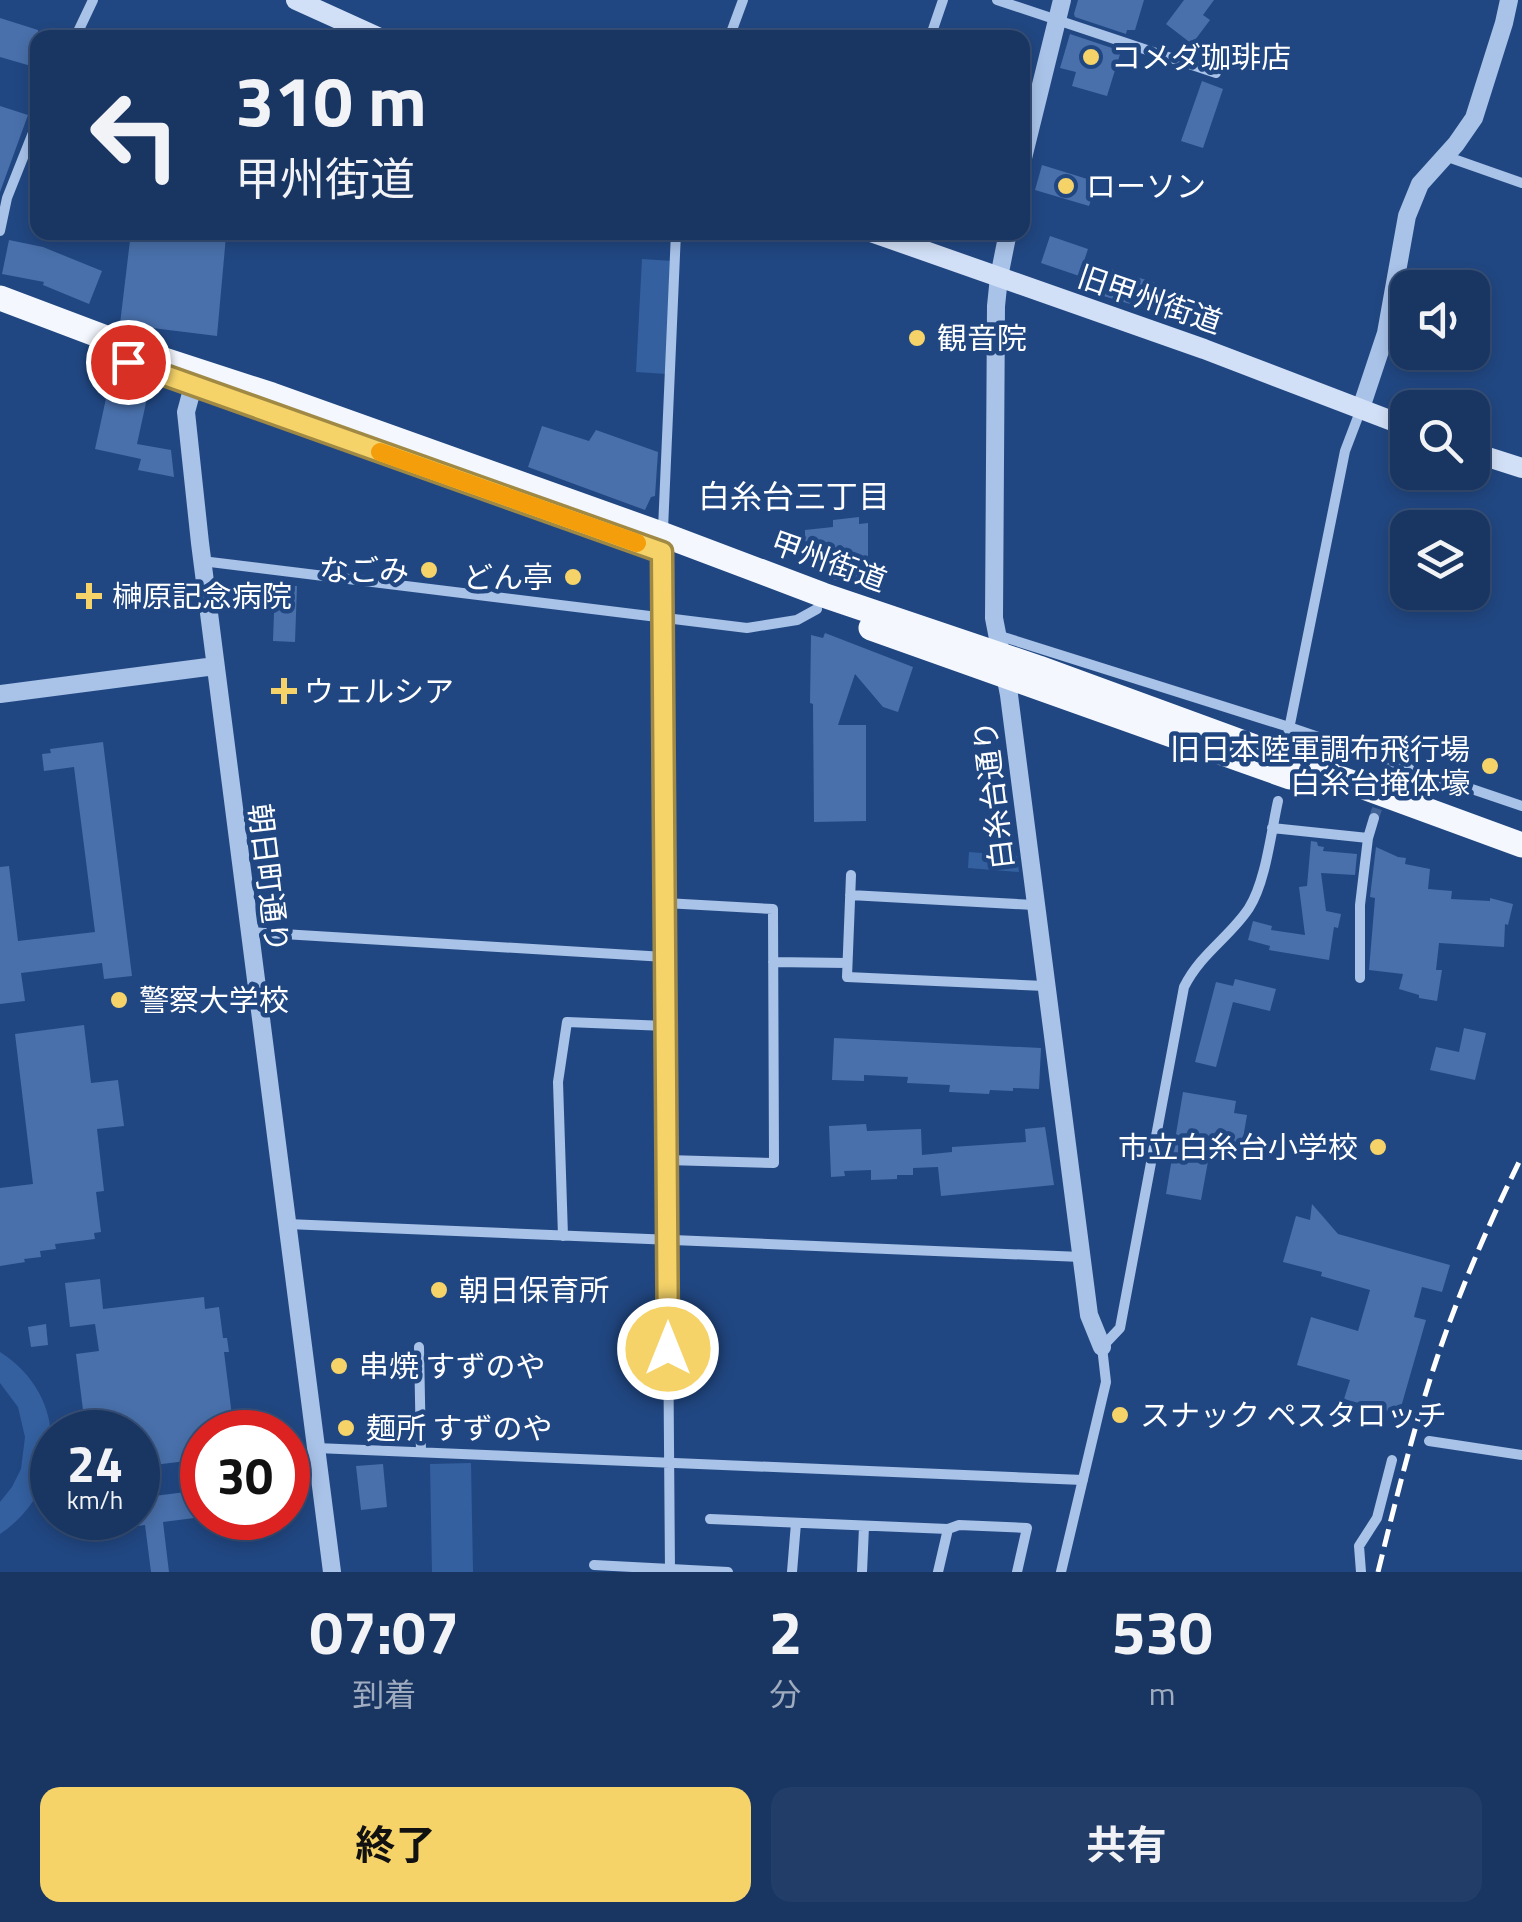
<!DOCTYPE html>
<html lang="ja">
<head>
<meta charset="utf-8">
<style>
	body { margin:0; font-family:"Titillium Web","Noto Sans JP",sans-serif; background:#223d68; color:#f1f3f6; height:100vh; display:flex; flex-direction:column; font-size:38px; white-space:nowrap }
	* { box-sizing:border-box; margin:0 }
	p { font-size:32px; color:#9fabbe }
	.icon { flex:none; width:55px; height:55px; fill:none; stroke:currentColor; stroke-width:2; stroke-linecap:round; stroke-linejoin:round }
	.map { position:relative; height:1572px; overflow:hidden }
	.details { display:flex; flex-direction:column; background:#193562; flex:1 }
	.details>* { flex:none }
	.banner { position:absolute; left:30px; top:30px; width:1000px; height:210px; border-radius:20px; box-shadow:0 5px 15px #0003,0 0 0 2px #375077; background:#193562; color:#f1f3f6; overflow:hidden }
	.buttons { position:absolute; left:1390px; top:270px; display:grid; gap:20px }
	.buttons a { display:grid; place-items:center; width:100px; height:100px; border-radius:20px; background:#193562; box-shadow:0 5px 15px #0003,0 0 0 2px #375077; font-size:50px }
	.speed { position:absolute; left:30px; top:1410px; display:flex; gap:20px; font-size:50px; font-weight:700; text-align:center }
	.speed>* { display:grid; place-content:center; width:130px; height:130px; border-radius:50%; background:#193562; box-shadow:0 5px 15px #0003,0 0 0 2px #375077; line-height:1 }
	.speed small { font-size:25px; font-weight:400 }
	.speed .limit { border:15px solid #d22; background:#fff; color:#111 }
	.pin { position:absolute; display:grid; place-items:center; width:85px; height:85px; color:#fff; margin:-42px; border:5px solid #fff; border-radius:50%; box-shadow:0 2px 10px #0007 }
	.me { position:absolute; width:110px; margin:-55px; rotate:0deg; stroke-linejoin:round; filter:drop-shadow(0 0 8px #0008) }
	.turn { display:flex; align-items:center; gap:35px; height:210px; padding:0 40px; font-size:45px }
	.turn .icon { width:130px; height:130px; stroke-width:2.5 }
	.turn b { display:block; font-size:70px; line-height:85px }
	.eta { display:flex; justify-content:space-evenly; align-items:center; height:170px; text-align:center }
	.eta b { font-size:60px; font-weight:700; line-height:70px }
	.cta { display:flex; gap:20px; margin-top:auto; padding:20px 40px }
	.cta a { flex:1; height:115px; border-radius:20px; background:#f5d369; color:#111; font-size:40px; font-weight:700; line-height:115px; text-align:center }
	.cta a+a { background:#223d68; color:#f1f3f6 }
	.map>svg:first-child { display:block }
	.green { fill:#3460a0 }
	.building { fill:#4970ab }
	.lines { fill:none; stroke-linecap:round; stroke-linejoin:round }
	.minor-tunnel { stroke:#426395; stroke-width:10; stroke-dasharray:10 5; stroke-linecap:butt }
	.minor { stroke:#a8c2e8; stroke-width:10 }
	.tertiary { stroke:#a8c2e8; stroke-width:18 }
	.secondary { stroke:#d2e0f7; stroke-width:20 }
	.trunk { stroke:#f4f8fe; stroke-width:25 }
	.rail { stroke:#fff; stroke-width:5; stroke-dasharray:18 8; stroke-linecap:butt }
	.route-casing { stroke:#9f8944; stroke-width:25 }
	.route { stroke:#f5d369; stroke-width:18 }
	.slow { stroke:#f59e0b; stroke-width:18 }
	.poi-dot { fill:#f5d369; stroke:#214782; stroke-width:4 }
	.labels { text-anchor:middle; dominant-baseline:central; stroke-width:9; stroke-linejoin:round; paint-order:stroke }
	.poi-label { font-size:30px; fill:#fff; stroke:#214782; text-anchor:start }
	.street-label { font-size:30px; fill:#fff; stroke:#214782 }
	.neighbourhood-label { font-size:32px; fill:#fff; stroke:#214782 }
</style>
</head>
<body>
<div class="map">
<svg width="1522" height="1572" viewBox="0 0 1522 1572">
	<rect width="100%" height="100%" fill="#214782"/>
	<!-- green -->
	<path class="green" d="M642 259 673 261 667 374 636 372Z
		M969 852 1017 856 1019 872 968 868Z
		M0 1352C70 1396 67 1489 0 1534V1502L12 1487 21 1469 25 1437 18 1407 0 1383Z
		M471 1463 473 1572H432L430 1464Z"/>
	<!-- building -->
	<path class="building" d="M1078 0H1144L1135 30H1127L1126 34 1075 17 1074 14Z
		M1184 0H1214L1203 15 1210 20 1192 44 1166 24Z
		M0 18 38 30V68L0 57Z
		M1070 34 1121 51 1107 96 1072 86 1076 72 1060 68Z
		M1202 81 1223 89 1203 148 1181 141Z
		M0 106 28 115 0 192Z
		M1042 165 1097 182 1089 206 1035 190Z
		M131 232H184L226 236 217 336 120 324Z
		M1050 236 1088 249 1084 261 1156 283 1147 309 1090 292 1094 281 1041 263Z
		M9 240 43 247 102 271 89 304 43 285 44 282 2 274Z
		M110 380 149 389 137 444 171 450 174 477 138 470 141 459 95 449Z
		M542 426 589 441 596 430 658 452 655 496 651 497 645 510 528 467Z
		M859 517V524L868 523V565H870L873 580H834V556L805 558V530L833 527V520Z
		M275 585 297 586 295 642 273 641Z
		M825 633 913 667 898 712 883 707 855 674 838 725H866V821L814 822 813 704 810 703 811 635 823 638Z
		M103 742 132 976 104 979 102 963 21 973 25 1001 0 1004V867L9 866 18 941 95 932 74 767 44 771 42 754 51 753 50 749Z
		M1311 841 1317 842 1318 846 1324 847 1323 851 1357 854 1355 875 1321 873 1326 911 1341 914 1338 928 1334 927 1329 960 1269 950 1270 946 1248 940 1253 921 1272 926 1271 930 1305 935 1299 887 1307 886Z
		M1376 847 1398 857 1406 858 1405 864 1430 869 1428 889 1452 891 1451 899 1490 901V898L1513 904 1508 925 1505 924 1504 947 1439 943 1436 970H1442L1437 1001 1419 998V995L1399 989 1403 974 1369 970 1375 898 1370 897Z
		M1235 979 1276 989 1270 1011 1233 1002 1216 1067 1195 1062 1216 982 1233 986Z
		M84 1025 91 1083 118 1080 124 1126 97 1129 104 1191 96 1192 101 1232 94 1233 95 1239 55 1244 56 1249 40 1251 41 1257 24 1259 25 1262 0 1266V1188L33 1184 15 1034Z
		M1464 1028 1486 1033 1475 1080 1430 1070 1436 1047 1459 1052Z
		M834 1038 1041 1048 1039 1089 1013 1088V1091L990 1090 989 1094 949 1092 950 1085 907 1083 908 1077 864 1075V1081L832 1080Z
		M1183 1092 1236 1101 1234 1113 1247 1115 1241 1150 1211 1145 1201 1200 1166 1194Z
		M866 1124 867 1131 921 1129 922 1155 952 1152V1147L1026 1142 1025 1129 1045 1127 1054 1185 941 1196 938 1167 913 1168V1175H897V1179L871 1180V1170L844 1171 845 1176 831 1177 829 1126Z
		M1312 1204 1338 1234 1450 1265 1442 1292 1422 1287 1414 1317 1426 1320 1399 1414 1344 1399 1350 1380 1297 1365 1311 1317 1358 1331 1370 1290 1321 1276 1322 1272 1283 1262 1296 1216 1310 1220Z
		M100 1279 103 1309 204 1297 205 1309 219 1307 223 1338H227L229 1352H224L234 1432H202V1459L138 1467V1432H108L107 1423 85 1426 76 1354 99 1351 95 1324 70 1327 65 1283Z
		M46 1324 48 1345 31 1347 28 1327Z
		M383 1464 387 1507 361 1510 356 1466Z
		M202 1490V1517L163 1522 169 1572H151L145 1525 138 1526V1498Z"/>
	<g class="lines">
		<!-- minor-tunnel -->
		<path class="minor-tunnel" d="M1374 818 1387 778"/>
		<!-- minor -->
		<path class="minor" d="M997 0 1216 73
			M75 38 93 0
			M729 38 743 0
			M930 38 943 0
			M1445 156 1522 183
			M0 231 7 198 38 120
			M202 561 747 628 797 620 817 609
			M997 635 1289 727 1522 806
			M1287 739 1345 451 1361 409
			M1272 828 1368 838 1374 818
			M851 875 847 977 1045 986
			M850 895 1034 905
			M665 903 773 909 774 1163 667 1160
			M248 932 665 957
			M773 962 847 963
			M1360 978V905L1368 838
			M287 1224 1081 1257
			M563 1236 558 1082 567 1022 666 1026
			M419 1347 421 1452
			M1429 1441 1522 1455
			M316 1448 1083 1480
			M710 1519 948 1529 959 1525 1027 1528 1017 1572
			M594 1565 728 1572
			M670 1572 662 552 676 232
			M792 1572 796 1523
			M862 1572 864 1527
			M938 1572 948 1529
			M1061 1572 1106 1382 1102 1347 1120 1328 1184 987C1201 953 1230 937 1249 908 1266 881 1271 832 1278 801
			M1361 1572 1359 1546 1377 1518 1392 1460"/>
		<!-- tertiary -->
		<path class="tertiary" d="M1022 162 1062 0
			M1008 232 999 277 996 306 994 618 1009 695 1089 1315 1102 1347
			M197 371 186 412 200 543 332 1572
			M1361 408 1386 333 1407 216 1420 184 1456 144 1474 118 1504 23 1509 0
			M0 694 215 666"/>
		<!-- secondary -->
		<path class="secondary" d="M296 0 380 38
			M871 232 1204 349 1408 427
			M1472 452 1522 468"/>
		<!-- trunk -->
		<path class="trunk" d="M0 298 167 361 272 395 664 535 823 595 1039 668 1522 845
			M871 628 1290 777"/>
		<!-- rail -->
		<path class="rail" d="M1378 1572C1396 1499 1414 1426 1438 1355 1461 1287 1490 1221 1522 1156"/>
	</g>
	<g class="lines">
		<defs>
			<path id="route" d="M128 362 662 552 668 1349"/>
		</defs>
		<!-- route casing -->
		<use href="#route" class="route-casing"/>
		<!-- route -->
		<use href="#route" class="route"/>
		<!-- slow -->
		<path class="slow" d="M380 452 637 543"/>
	</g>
	<!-- markers -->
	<g class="poi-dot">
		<circle cx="1091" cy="57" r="10"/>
		<circle cx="1066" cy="186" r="10"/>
		<circle cx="917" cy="338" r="10"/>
		<circle cx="429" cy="570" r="10"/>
		<circle cx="573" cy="577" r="10"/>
		<path d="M84 581h10v10h10v10h-10v10h-10v-10h-10v-10h10z"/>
		<path d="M279 676h10v10h10v10h-10v10h-10v-10h-10v-10h10z"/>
		<circle cx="1490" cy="766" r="10"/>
		<circle cx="119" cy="1000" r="10"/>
		<circle cx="1378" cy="1147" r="10"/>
		<circle cx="439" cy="1290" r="10"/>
		<circle cx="339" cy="1366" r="10"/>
		<circle cx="1120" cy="1415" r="10"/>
		<circle cx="346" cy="1428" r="10"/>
	</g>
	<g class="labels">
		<!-- poi labels -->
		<g class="poi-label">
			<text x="1111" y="57">コメダ珈琲店</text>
			<text x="1086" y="186">ローソン</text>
			<text x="937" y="338">観音院</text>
			<text x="409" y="570" text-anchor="end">なごみ</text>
			<text x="553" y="577" text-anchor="end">どん亭</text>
			<text x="112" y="596">榊原記念病院</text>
			<text x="304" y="691">ウェルシア</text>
			<text x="1470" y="749" text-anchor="end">旧日本陸軍調布飛行場<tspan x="1470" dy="34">白糸台掩体壕</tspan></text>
			<text x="139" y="1000">警察大学校</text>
			<text x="1358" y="1147" text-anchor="end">市立白糸台小学校</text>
			<text x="459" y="1290">朝日保育所</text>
			<text x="359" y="1366">串焼 すずのや</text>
			<text x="1140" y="1415">スナック ペスタロッチ</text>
			<text x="366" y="1428">麺所 すずのや</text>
		</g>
		<!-- street labels -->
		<g class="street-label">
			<text transform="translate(1150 299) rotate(19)">旧甲州街道</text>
			<text transform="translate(829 561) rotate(20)">甲州街道</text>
			<text transform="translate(993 795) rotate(-97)">白糸台通り</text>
			<text transform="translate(269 878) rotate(83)">朝日町通り</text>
		</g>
		<!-- neighbourhood labels -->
		<g class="neighbourhood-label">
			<text x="794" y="496">白糸台三丁目</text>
		</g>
	</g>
</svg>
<div class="buttons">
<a><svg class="icon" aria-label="sound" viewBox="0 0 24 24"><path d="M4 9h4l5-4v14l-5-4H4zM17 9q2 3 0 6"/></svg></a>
<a><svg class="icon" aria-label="search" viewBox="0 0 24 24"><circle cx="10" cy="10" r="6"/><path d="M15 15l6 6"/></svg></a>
<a><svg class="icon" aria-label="layers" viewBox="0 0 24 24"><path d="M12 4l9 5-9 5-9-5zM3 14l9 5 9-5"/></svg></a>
</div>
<div class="speed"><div>24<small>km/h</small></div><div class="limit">30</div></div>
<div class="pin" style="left:128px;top:362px;background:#d93025"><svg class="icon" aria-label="arrive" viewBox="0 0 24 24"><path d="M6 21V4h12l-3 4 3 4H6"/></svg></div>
<svg class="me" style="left:668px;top:1349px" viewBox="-20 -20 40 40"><circle r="17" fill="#f5d369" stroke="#fff" stroke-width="3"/><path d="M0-11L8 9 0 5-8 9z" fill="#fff"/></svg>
<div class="banner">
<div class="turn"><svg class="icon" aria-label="left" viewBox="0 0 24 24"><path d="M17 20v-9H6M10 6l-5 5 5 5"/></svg><div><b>310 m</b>甲州街道</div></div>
</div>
</div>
<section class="details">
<div class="eta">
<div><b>07:07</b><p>到着</p></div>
<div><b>2</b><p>分</p></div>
<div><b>530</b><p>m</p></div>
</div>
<div class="cta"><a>終了</a><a>共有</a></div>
</section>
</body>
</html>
